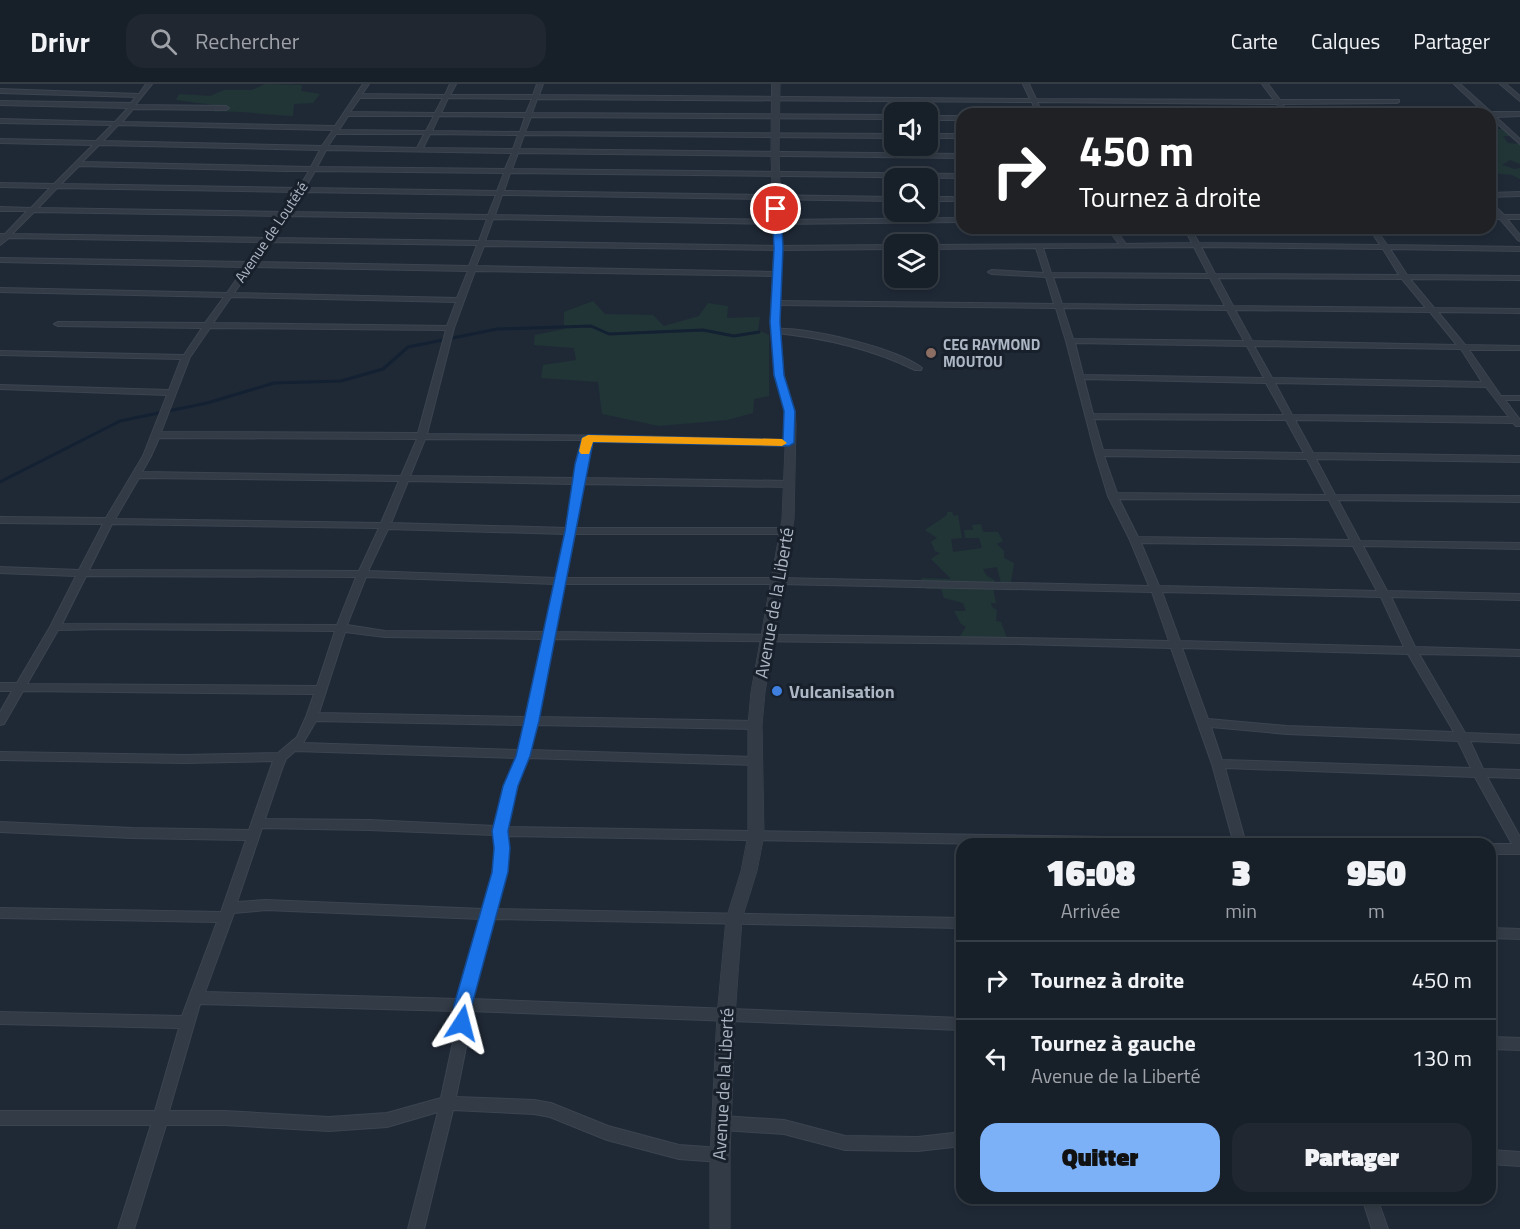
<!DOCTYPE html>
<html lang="fr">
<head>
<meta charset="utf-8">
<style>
	body { margin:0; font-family:"Titillium Web",sans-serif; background:#202730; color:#f1f3f6; height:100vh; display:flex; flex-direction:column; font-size:22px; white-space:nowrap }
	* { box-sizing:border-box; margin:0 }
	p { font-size:20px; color:#9ea2a8 }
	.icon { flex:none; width:33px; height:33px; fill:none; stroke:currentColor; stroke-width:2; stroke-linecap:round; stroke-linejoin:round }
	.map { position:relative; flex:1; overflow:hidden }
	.sheet { position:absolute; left:956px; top:754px; width:540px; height:366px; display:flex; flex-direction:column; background:#171f28; border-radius:18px; box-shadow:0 3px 9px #0003,0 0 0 2px #363d45 }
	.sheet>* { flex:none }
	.banner { position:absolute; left:956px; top:24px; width:540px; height:126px; border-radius:18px; box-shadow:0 3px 9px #0003,0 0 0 2px #363d45; background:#202124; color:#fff; overflow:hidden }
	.fabs { position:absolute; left:884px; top:18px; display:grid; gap:12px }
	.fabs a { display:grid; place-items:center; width:54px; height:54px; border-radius:12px; background:#171f28; box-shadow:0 3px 9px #0003,0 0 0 2px #363d45; font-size:30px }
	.pin { position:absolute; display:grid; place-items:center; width:51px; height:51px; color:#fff; margin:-26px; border:3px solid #fff; border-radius:50%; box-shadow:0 2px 6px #0007 }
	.me { position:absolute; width:66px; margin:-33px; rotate:9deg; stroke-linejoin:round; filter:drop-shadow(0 0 4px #0008) }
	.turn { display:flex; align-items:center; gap:21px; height:126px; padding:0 24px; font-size:27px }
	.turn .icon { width:78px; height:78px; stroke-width:2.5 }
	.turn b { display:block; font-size:42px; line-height:51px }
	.eta { display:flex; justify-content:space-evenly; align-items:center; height:102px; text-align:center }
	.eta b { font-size:36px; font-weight:800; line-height:42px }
	.primary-button { display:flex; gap:12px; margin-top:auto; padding:12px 24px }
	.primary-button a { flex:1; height:69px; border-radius:18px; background:#7cb1f8; color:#111; font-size:24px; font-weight:800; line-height:69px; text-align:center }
	.primary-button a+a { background:#202730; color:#f1f3f6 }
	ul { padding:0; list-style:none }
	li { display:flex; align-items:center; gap:18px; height:78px; padding:0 24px; border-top:2px solid #363d45 }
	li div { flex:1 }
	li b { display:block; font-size:22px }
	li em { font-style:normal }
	header { display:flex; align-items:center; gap:36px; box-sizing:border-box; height:84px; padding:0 30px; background:#171f28; border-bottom:2px solid #363d45 }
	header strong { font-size:28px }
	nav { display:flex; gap:33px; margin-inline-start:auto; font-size:21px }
	.search { width:420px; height:54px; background:#202730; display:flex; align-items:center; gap:15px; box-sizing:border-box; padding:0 21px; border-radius:18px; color:#9ea2a8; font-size:22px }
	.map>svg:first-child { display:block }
	.green { fill:#213537 }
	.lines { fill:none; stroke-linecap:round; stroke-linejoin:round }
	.stream { stroke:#132132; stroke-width:3 }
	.minor-casing { stroke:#3c4450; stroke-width:2 }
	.tertiary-casing { stroke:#3c4450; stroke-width:1 }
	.minor { fill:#323b46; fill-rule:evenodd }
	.tertiary { fill:#323b46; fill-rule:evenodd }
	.route { fill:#1a73e8; stroke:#114b97; stroke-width:1.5 }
	.slow { fill:#f59e0b }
	.education-dot { fill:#8d6e63; stroke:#18202b; stroke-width:2 }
	.shop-dot { fill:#3f7fe0; stroke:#18202b; stroke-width:2 }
	.labels { text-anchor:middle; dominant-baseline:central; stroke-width:6; stroke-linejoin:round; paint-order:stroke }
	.far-street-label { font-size:15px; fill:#acb6c4; stroke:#18202b }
	.far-poi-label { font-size:15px; font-weight:bold; fill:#acb6c4; stroke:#18202b; text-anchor:start }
	.street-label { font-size:18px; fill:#acb6c4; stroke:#18202b }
	.poi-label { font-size:18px; font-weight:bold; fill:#acb6c4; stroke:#18202b; text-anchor:start }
</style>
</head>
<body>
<header>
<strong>Drivr</strong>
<div class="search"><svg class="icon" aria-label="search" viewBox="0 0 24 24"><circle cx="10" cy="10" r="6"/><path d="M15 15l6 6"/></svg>Rechercher</div>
<nav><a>Carte</a><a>Calques</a><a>Partager</a></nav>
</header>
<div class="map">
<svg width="1520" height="1145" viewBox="0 0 1520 1145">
	<rect width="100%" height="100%" fill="#1f2936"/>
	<!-- green -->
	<path class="green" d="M265 0 302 1 301 7 320 10 313 19 294 20 293 32C266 31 240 26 214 28L220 22 176 16 179 10 210 12 224 6H252Z
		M1490 42 1491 45H1503L1512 52H1503L1508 59 1520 60V80L1510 76 1502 81 1515 85 1520 84V95L1512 91 1490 89Z
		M593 217 605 230 653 231 664 242 699 232 708 219 728 222 727 234 760 233 758 246 769 251V312L754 315 753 329 727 336 659 342 602 330 598 298 541 294 543 281 576 276 574 264 534 261 535 251 564 245V228Z
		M947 428H952L954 432 958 431 962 454 951 455 953 468 982 464 979 454H965L964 446H973L972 441 981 440 983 448H998L1003 457 997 460 1004 467V474L1014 479 1011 498 1001 499 997 483 983 485 986 491 996 497 987 500 993 504 996 519H991L992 523 997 526 996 537 1001 538 1007 554 968 556 960 552 966 543 961 540 954 527H966L963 519 944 514 941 505H926L921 494 951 495 931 475 940 469 935 467 931 458 937 454 925 446 947 431Z"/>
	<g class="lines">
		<!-- stream -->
		<path class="stream" d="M0 398 120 337 207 319 274 299 341 297 383 285 408 263 497 245 591 242 609 250 703 246 734 252 759 248"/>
		<defs>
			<path id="minor" d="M146 0H152L135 21 226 22 229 24 226 26 133 25 122 38 335 42 363 0H369L362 10 445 11 450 0H456L450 11H533L537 0H543L539 11 1030 15 1023 0H1029L1036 15 1274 16 1262 0H1268L1280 16H1399V18L1397 19 1282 20 1290 30H1284L1277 20 1037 18 1043 30H1037L1032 18 537 15 532 29 894 31V35L531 33 525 48 894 50V54L524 51 519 65 962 70V74L518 69 512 85 962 90V94L510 89 504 107 894 113V117L502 111 495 131 776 136 962 134V138L776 140 493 135 485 157 778 162 894 161V165L778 166 484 162 476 182 777 188 781 190 777 192 475 187 454 244 427 350 630 352 788 356 792 359 788 362 592 356 583 394 789 397 793 400 789 403 582 400 576 444H786L791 447 786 450H575L566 494H779L1149 502 1130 456 1108 412 1095 369 1066 257 1056 224 776 221 772 219 773 217 1054 220 1046 193 992 190 988 188 992 186 1044 189 1036 164 927 165V161L1119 160 1107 144H1114L1126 160 1192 159 1184 144H1190L1199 159 1380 161 1369 144H1375L1387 161 1520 163V167L1390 165 1407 191 1520 192V196L1410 195 1434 224 1520 225V229L1438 228 1465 261 1520 262V266H1469L1501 312H1520V316H1505L1520 336V342H1516L1513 339 1295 336 1313 369 1520 372V378L1316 375 1335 411 1520 412V418L1338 416 1360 457 1520 459V465L1363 462 1387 507 1520 510V516L1391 513 1415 563 1520 566V572L1419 570 1465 649 1520 651V659L1470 657 1483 685 1520 686V694L1487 693 1520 753V770H1490L1489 760H1512L1475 693 1225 684 1246 760H1234L1212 680 1171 564 1017 560 554 555 538 633 755 637 759 638 761 641 759 644 755 645 537 641 530 666 755 673 759 674 761 677 759 680 755 681 528 674 517 702 507 743 1223 755 1227 757 1229 760H991L507 752C510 777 503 800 496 825L962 834V844L493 835 471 915 962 934V946L469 927 467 958 456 1013 534 1016 551 1019 608 1042 679 1061 720 1064 725 1066 727 1071 725 1076 720 1078 679 1075 607 1056 550 1033 534 1030 453 1026 424 1145H408L438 1028 387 1043 329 1047 225 1041H166L134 1145H118L151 1041H0V1027H155L179 944 0 940V928L182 932 217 838 0 834V824L221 828 246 756 132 754 0 748V738L132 744 249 746 273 677 185 679 0 676V668L185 671 278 669 297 653 306 633 314 610 23 607 4 640 0 641V628L12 607H0V599H17L50 543 76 492 0 489V483L79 486 103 440 0 439V433L106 434 143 372 167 311 0 305V301L169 306 181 275 0 271V267L184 271 202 244 58 242 54 240 58 238 205 239 224 213 0 208V204L227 209 245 183 0 178V174L248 178 262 158 9 154 0 161V150H5L27 127H0V123L31 124 50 104 0 103V99L54 100 93 61 0 59V55L96 57 112 41 0 39V35L115 38 128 24 0 21V17L131 19 136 13 0 9V5L139 10ZM360 14H443L435 29 350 28ZM448 14 532 15 526 29H441ZM348 32H434L426 47 339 46ZM439 32 525 33 520 48 432 47ZM118 41 333 46 322 62 103 57ZM336 50H424L417 64 328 62ZM430 50 518 51 513 65 423 64ZM99 61 320 66 311 83 82 78ZM326 66 512 69 505 85 317 83ZM79 82 285 87H309L299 104 61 100ZM315 87 504 89 497 107 305 104ZM57 104 297 108 283 128 38 124ZM303 108 496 111 488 131 289 128ZM34 128 280 132 264 154 12 150ZM286 132 487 135 479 157 271 154ZM268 158 477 161 469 182 255 178ZM1194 163 1208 190 1051 189 1043 164ZM1201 163 1383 165 1399 191 1215 190ZM252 183 468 187 457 214 234 209ZM1053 193 1210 194 1225 222 1062 220ZM1218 194 1402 195 1426 224 1233 222ZM231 213 456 218 447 242 213 239ZM1063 224 1227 226 1244 257 1073 255ZM1235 226 1430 228 1457 261 1252 257ZM210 244 446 246 418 349 161 348 190 273ZM1075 259 1247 262 1264 294 1083 291ZM1254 262 1461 265 1482 298 1272 294ZM1084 295 1266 299 1284 331 1093 330ZM1275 299 1486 303 1509 333 1292 331ZM1094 335 1286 336 1304 369 1103 366ZM159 354 417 355 401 392 142 388 151 372ZM425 355 583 356 574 394 410 392ZM1104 372 1307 375 1326 411 1117 409ZM139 394 399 397 381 439 115 435ZM408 397 573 400 567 444 391 439ZM1119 415 1329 416 1350 456 1138 453ZM112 440 379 444 359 487 89 486ZM388 445 566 450 556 494 368 487ZM1141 459 1353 462 1377 507 1159 502ZM86 492 356 493 337 541 62 540ZM366 493 555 500 545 548 385 547 347 541ZM565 500H779L1152 508 1169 557 1017 554 555 548ZM1162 508 1381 513 1404 563 1180 557ZM107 545 335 547 317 602 27 600 58 546ZM345 548 385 553 544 555 527 633 319 629ZM1182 564 1408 570 1454 648 1287 642 1208 635ZM316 637 525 641 519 666 303 659ZM1211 643 1287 650 1458 657 1471 684 1222 676ZM295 667 517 674 505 702 495 742 369 736 265 735 283 682 286 675ZM262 744 369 746 494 751C497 777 490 800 483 825L266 816 237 818ZM266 826 481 835 458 915 205 908 234 829ZM200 920 456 927 453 958 441 1014 387 1029 329 1033 225 1027H169Z
				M1454 0H1460L1491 28H1520V32L1496 33 1520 55V60L1490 33V30H1486Z
				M1500 0H1506L1520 12V17Z
				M927 32H962V36H927Z
				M927 50H962V54H927Z
				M1520 108V112L1490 113V109Z
				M927 113H953L956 115 953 117H927Z
				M1490 117 1504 131H1520V135H1507L1520 151V157L1518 156 1500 135H1490V131H1496L1490 123Z
				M773 245C805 242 897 264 922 284L921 286H915C870 264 825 254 776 249L772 247Z
				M1490 844 1520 845V855L1490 854Z
				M1490 953 1520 954V966L1490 965Z
				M722 1032 784 1036 845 1052 918 1053 962 1048V1062L918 1067 845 1066 784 1050 722 1046 717 1044 715 1039 717 1034Z
				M1490 1066 1520 1068V1082L1490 1080Z
				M1362 1114H1377L1388 1145H1372Z"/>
			<path id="tertiary" d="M772 0H780L779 70 782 164 780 238 784 291 795 327 796 341 794 435 765 608 762 641 764 751 757 787 742 835 735 932 730 1071V1145H710V1071L717 932 726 835 741 787 748 751V641L751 608 782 435 786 341 785 327 774 291 770 238 774 164 771 70Z"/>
		</defs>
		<!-- minor casing -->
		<use href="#minor" class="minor-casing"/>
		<!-- tertiary casing -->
		<use href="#tertiary" class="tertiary-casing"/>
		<!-- minor -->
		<use href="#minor" class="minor"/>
		<!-- tertiary -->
		<use href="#tertiary" class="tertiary"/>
	</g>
	<!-- route -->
	<path class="route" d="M776 122 781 125 783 164 780 238 784 291 795 327 794 359 789 362 593 358 539 637 530 672 518 702 508 747 510 764 508 788 472 921 468 945 462 947 455 945 453 939 454 921 492 788 494 764 492 747 503 702 516 672 524 637 565 447 575 380 582 354 588 351 783 356 784 327 774 291 770 238 774 164 772 125Z"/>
	<!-- slow -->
	<path class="slow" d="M588 351 782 355 787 359 782 362 593 358 589 370H581L579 367 582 354Z"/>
	<!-- markers -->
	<circle class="education-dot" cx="931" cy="269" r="6"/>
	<circle class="shop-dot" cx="777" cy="607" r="6"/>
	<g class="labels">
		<!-- far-street labels -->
		<g class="far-street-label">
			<text transform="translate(271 148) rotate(-56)">Avenue de Loutété</text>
		</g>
		<!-- far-poi labels -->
		<g class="far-poi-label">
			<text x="943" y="260">CEG RAYMOND<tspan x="943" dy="17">MOUTOU</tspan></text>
		</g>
		<!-- street labels -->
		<g class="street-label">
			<text transform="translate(774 519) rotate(-80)">Avenue de la Liberté</text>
			<text transform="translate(723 1000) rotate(-87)">Avenue de la Liberté</text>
		</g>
		<!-- poi labels -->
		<g class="poi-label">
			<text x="789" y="607">Vulcanisation</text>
		</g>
	</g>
</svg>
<div class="fabs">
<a><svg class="icon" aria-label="sound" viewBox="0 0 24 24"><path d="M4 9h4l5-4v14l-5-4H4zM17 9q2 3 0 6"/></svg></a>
<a><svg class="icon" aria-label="search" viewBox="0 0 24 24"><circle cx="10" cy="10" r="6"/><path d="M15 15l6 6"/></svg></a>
<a><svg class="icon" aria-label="layers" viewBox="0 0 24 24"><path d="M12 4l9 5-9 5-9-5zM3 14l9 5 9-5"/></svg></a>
</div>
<div class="pin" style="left:776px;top:125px;background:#d93025"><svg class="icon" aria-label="arrive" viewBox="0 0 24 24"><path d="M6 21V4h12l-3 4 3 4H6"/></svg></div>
<svg class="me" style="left:462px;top:939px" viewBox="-20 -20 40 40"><path d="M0-17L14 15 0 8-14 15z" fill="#1a73e8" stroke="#fff" stroke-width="4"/></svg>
<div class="banner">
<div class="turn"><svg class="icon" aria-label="right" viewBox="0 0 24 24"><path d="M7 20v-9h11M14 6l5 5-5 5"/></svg><div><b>450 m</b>Tournez à droite</div></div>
</div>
<section class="sheet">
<div class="eta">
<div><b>16:08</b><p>Arrivée</p></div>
<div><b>3</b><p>min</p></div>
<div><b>950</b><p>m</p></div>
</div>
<ul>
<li><svg class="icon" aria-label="right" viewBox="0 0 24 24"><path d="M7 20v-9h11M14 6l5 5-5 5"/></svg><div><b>Tournez à droite</b></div><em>450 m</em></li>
<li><svg class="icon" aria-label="left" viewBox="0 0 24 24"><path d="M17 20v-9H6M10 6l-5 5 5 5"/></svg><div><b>Tournez à gauche</b><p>Avenue de la Liberté</p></div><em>130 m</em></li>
</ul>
<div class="primary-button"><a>Quitter</a><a>Partager</a></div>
</section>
</div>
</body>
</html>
